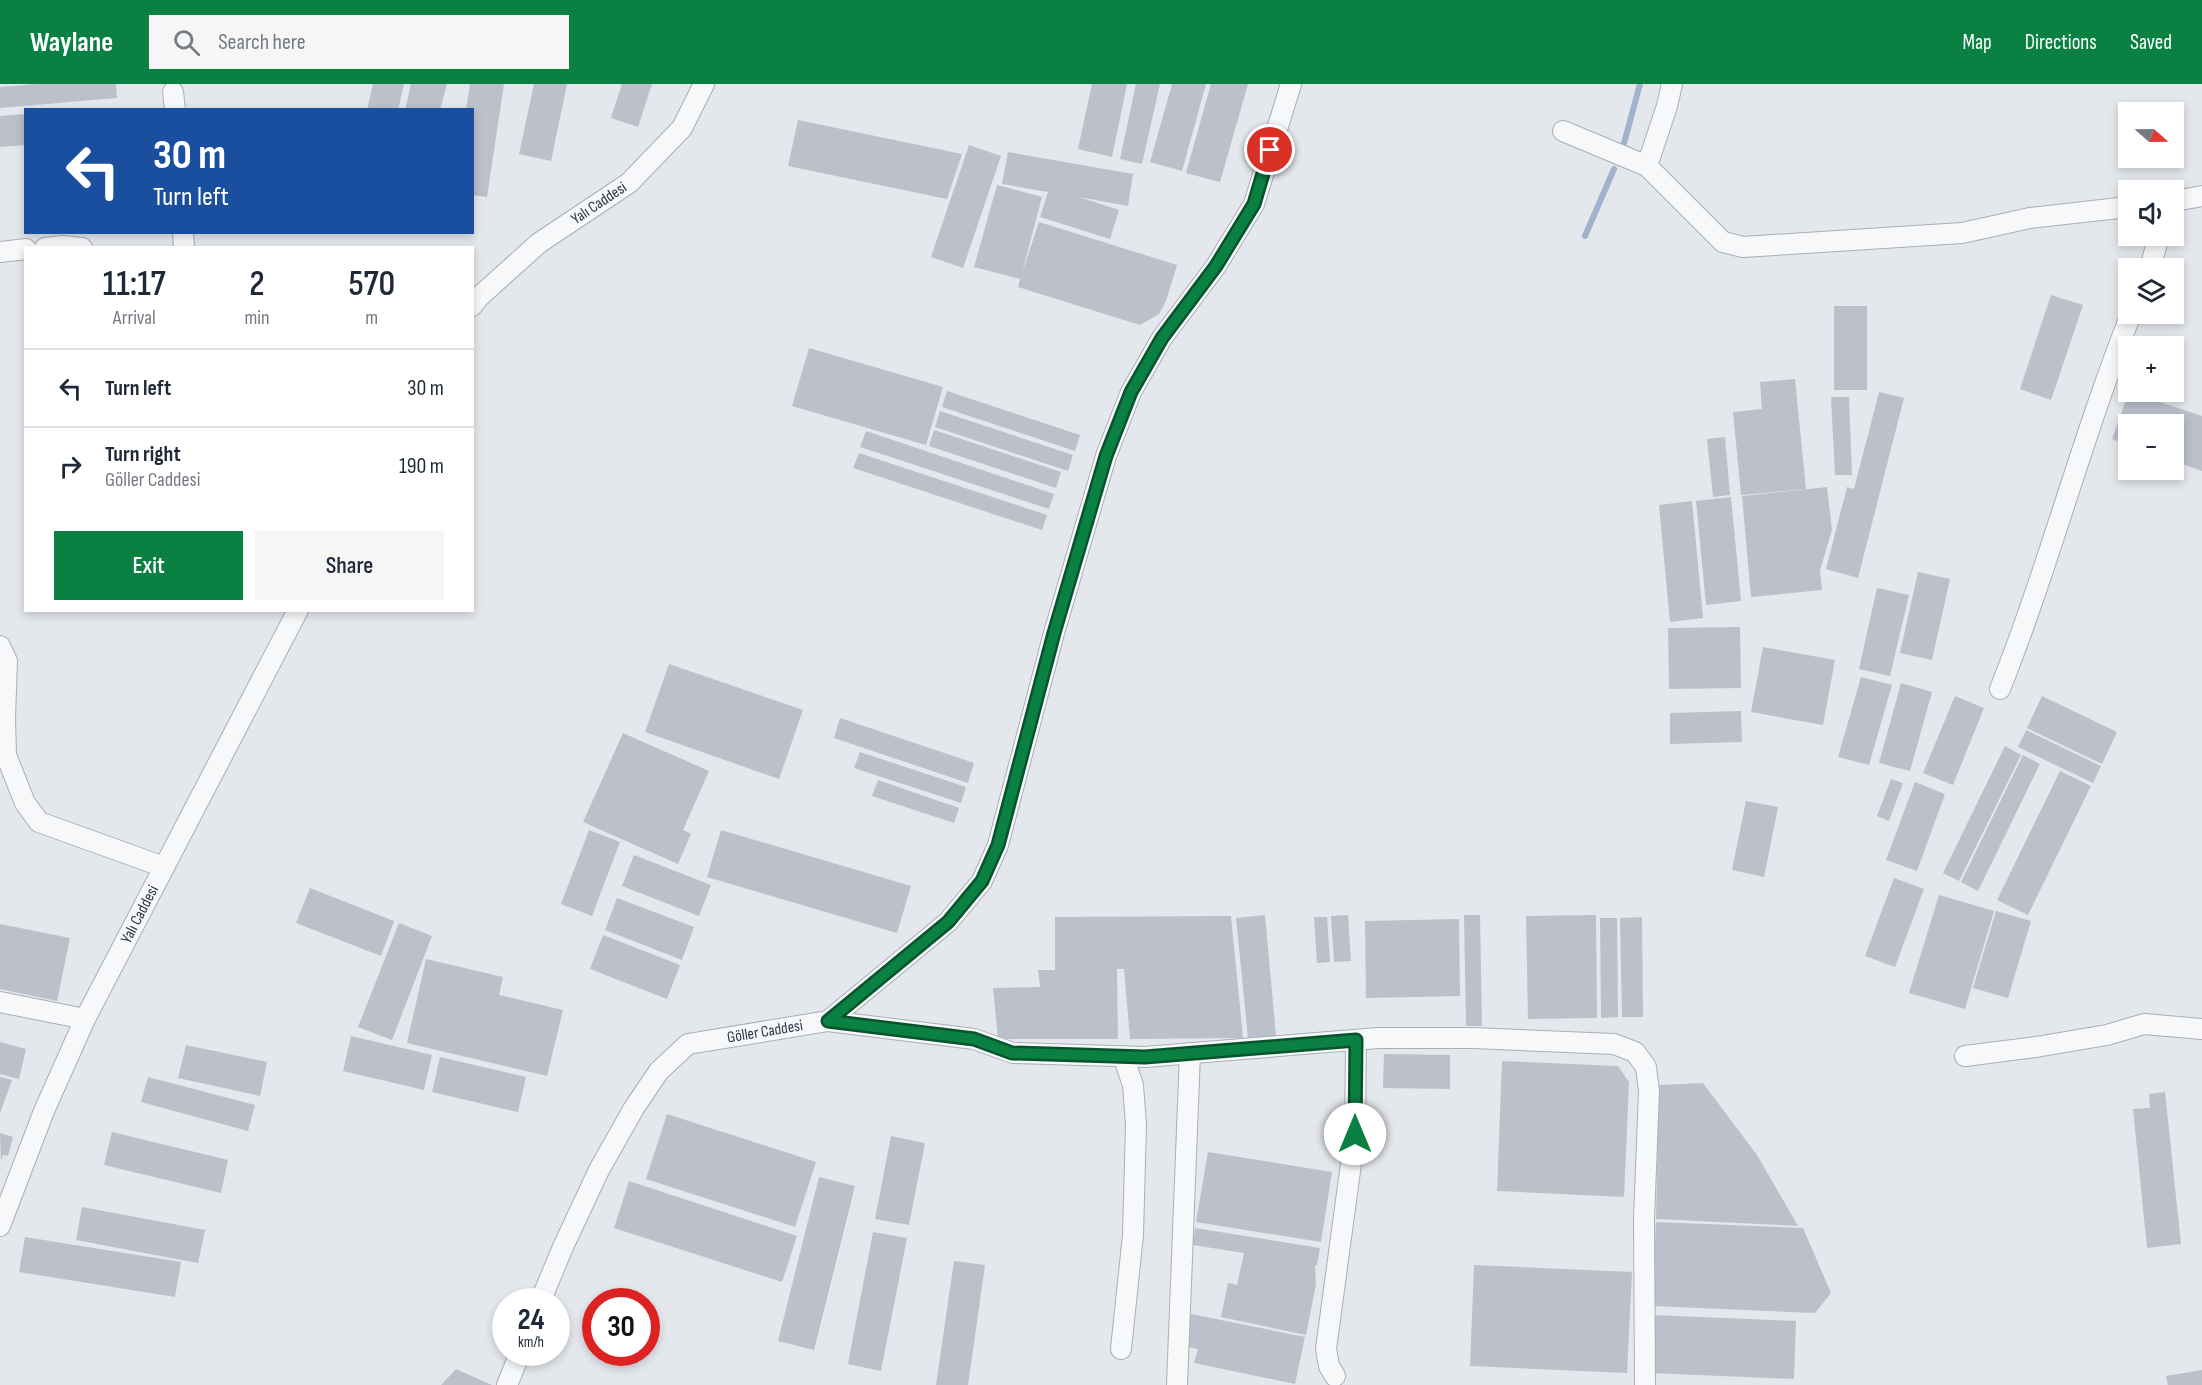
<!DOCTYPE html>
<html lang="en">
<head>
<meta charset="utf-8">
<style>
	body { margin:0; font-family:"Sofia Sans Condensed",sans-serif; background:#f6f6f7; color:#1f2937; height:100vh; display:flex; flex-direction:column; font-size:22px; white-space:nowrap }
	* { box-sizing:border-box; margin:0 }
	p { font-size:20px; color:#747a83 }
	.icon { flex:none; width:33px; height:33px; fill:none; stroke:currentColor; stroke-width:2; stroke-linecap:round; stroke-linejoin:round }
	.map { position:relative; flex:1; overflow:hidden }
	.panel { position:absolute; left:24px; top:162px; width:450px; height:366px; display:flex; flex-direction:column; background:#fff; border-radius:0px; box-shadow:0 3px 9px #0003 }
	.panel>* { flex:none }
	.guide { position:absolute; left:24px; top:24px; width:450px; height:126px; border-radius:0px; box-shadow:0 3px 9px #0003; background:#1a4fa0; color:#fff; overflow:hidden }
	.needle { width:39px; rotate:110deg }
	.fabs { position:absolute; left:2118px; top:18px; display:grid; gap:12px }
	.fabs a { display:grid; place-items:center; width:66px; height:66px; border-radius:0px; background:#fff; box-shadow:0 3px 9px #0003; font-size:30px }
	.speed { position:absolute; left:492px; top:1204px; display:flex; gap:12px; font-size:30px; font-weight:700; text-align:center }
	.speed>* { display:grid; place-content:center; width:78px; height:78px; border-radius:50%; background:#fff; box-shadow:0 3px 9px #0003; line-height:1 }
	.speed small { font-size:15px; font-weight:400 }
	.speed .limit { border:9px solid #d22; background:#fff; color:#111 }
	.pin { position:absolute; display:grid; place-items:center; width:51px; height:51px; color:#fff; margin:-26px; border:3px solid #fff; border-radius:50%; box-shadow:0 2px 6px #0007 }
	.me { position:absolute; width:66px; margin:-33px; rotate:0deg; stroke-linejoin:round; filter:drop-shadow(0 0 4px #0008) }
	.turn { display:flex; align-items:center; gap:21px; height:126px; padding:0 30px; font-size:27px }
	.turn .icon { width:78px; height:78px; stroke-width:2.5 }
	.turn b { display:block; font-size:42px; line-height:51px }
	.eta { display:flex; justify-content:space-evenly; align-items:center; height:102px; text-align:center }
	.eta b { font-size:36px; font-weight:600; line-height:42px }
	.button { display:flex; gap:12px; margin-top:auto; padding:12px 30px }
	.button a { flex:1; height:69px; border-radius:0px; background:#0b8043; color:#fff; font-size:24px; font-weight:600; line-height:69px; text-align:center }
	.button a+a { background:#f6f6f7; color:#1f2937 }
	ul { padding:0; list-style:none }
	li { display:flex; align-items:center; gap:18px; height:78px; padding:0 30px; border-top:2px solid #e0e1e3 }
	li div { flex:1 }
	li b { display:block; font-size:22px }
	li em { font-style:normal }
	header { display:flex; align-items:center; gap:36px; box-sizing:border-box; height:84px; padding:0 30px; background:#0b8043; color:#fff }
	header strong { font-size:28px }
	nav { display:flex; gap:33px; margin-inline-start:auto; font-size:21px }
	.search { width:420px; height:54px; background:#f6f6f7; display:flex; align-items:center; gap:15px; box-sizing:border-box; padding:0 21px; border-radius:0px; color:#747a83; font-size:22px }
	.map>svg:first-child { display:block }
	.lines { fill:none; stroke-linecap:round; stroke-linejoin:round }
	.stream { stroke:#9fb4cc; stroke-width:6 }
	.building { fill:#bbc0ca }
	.minor-casing { stroke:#a9aeb7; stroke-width:22 }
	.minor { stroke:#f7f8fa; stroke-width:20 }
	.route-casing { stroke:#07532c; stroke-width:15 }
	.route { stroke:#0b8043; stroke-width:10 }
	.labels { text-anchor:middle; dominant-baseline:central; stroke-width:4.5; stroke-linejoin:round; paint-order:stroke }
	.street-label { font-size:16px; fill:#2b3445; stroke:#f4f6f9 }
</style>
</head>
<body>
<header>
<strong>Waylane</strong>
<div class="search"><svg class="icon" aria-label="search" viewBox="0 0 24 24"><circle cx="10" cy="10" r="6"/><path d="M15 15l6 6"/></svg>Search here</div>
<nav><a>Map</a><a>Directions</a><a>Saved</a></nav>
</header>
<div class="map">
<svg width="2202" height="1301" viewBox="0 0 2202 1301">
	<rect width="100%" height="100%" fill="#e4e7ec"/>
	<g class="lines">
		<!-- stream -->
		<path class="stream" d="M1623 63 1640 0
			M1585 152 1614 85"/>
	</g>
	<!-- building -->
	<path class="building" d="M38 0H116L117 14 0 24V3Z
		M373 0H404L398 26H367Z
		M411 0H447L440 26H405Z
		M470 0H504L487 113 472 111V26H466Z
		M534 0H567L551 77 519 70Z
		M622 0H652L638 43 611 34Z
		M1092 0H1127L1112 73 1078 65Z
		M1136 0H1160L1142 80 1120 75Z
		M1172 0H1206L1182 87 1150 78Z
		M1211 0H1248L1220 98 1186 89Z
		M26 30V61L0 63V32Z
		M798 36 962 70 947 115 788 82Z
		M969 61 1001 72 963 184 931 173Z
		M1008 68 1133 90 1128 122 1079 113 1119 126 1110 155 1040 133 1048 108 1002 100Z
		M997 101 1042 113 1022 189 1039 138 1177 181 1166 217 1159 230 1140 241 1018 203 1020 195 974 183Z
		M2051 211 2083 221 2051 316 2020 305Z
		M1834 222H1867V306H1834Z
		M809 264 943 303 926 361 792 322Z
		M1795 295 1806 405 1741 411 1733 328 1762 325 1760 298Z
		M947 307 1080 351 1075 367 942 323Z
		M1879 308 1904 314 1858 494 1826 485 1847 403 1854 405Z
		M2129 308 2202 332V387L2174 377V340H2128V361L2112 355Z
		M1831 313H1849L1852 391H1835Z
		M940 327 1073 371 1068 387 935 343Z
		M934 346 1061 388 1056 404 929 362Z
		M866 347 1054 410 1049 425 860 363Z
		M1725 353 1730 411 1713 413 1707 355Z
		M859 369 1047 431 1042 446 853 384Z
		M1827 403 1832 446 1820 486 1822 506 1751 513 1742 412Z
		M1731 413 1741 517 1706 521 1696 417Z
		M1692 417 1703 534 1670 538 1659 421Z
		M1918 488 1950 495 1932 576 1900 569Z
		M1877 504 1909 511 1890 592 1859 585Z
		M1740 543 1741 604 1669 605 1668 544Z
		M1763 563 1835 576 1823 641 1751 628Z
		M669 580 803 626 779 695 645 648Z
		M1861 593 1892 601 1869 681 1838 673Z
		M1901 599 1932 608 1910 687 1879 679Z
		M1955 612 1984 624 1953 701 1923 689Z
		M2042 612 2117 648 2102 680 2027 644Z
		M1741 627 1742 658 1670 660V629Z
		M840 634 974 679 968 699 834 654Z
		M2026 646 2101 682 2093 699 2018 663Z
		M623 649 709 687 683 746 691 750 678 780 583 738Z
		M2005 662 2021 671 1959 797 1943 789Z
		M860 668 966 703 961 719 854 684Z
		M2023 671 2040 680 1978 807 1961 798Z
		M2060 687 2091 702 2028 831 1997 816Z
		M1891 695 1903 699 1889 737 1877 732Z
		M878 696 959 724 954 739 872 712Z
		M1915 698 1945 710 1917 787 1886 776Z
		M1746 717 1778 723 1764 793 1732 786Z
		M589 746 620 758 592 832 561 820Z
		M721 746 911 802 897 849 707 793Z
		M634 771 711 801 699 832 622 802Z
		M1894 794 1924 805 1895 883 1865 872Z
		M310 804 394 837 381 872 296 839Z
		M1939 811 1994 827 1965 925 1909 909Z
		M617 814 694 843 682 876 605 846Z
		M1996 827 2031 837 2008 914 1973 904Z
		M1265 831 1276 952 1248 954 1236 834Z
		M1348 831 1351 877 1334 878 1331 832Z
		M1464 831H1480L1482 942H1466Z
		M1596 831 1597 934 1528 935 1526 832Z
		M1231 832 1243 954 1130 955 1124 885H1117L1118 955H998L993 904 1040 903 1038 886H1055V833Z
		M1314 833H1327L1330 878 1317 879Z
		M1642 833 1643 933H1622L1620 834Z
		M1600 834H1617L1618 933 1601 934Z
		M1459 835 1460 912 1366 914 1365 837Z
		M399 839 432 852 392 956 358 943Z
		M0 840 70 854 57 917 0 905Z
		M603 851 680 881 667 915 590 885Z
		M426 875 503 893 499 911 563 926 547 992 407 959Z
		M351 952 432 971 424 1006 343 987Z
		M0 958 26 965 19 995 0 990Z
		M186 961 267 978 260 1012 178 994Z
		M1384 970 1450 971V1005L1383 1004Z
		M440 973 526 993 518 1028 432 1008Z
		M1502 977 1618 982 1629 998 1624 1113 1497 1107Z
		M0 993 12 996 0 1029Z
		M148 993 255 1021 248 1047 141 1018Z
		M1703 999 1757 1071 1798 1142 1656 1135 1659 1001Z
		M2165 1008 2181 1160 2147 1164 2133 1025 2150 1024 2149 1010Z
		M667 1030 816 1078 795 1143 646 1095Z
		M112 1048 228 1076 221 1109 104 1081Z
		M0 1049 13 1053 8 1072 3 1071 1 1077Z
		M891 1052 925 1059 909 1141 875 1135Z
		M1208 1068 1332 1088 1321 1158 1196 1138Z
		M819 1093 855 1102 814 1266 778 1257Z
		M629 1097 797 1152 782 1198 614 1144Z
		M82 1123 205 1146 198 1179 76 1156Z
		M1656 1138 1803 1144 1831 1209 1815 1229 1652 1222Z
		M1195 1144 1320 1164 1317 1181H1315L1316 1200 1306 1251 1221 1233 1228 1199 1237 1201 1244 1169 1193 1161Z
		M873 1148 907 1154 881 1287 848 1280Z
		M25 1153 181 1178 175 1213 19 1188Z
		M954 1177 985 1181 968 1301H936Z
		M1474 1181 1632 1188 1627 1289 1470 1282Z
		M1191 1230 1305 1253 1295 1300 1194 1279 1198 1265 1184 1262Z
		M1652 1231 1796 1237 1794 1295 1649 1289Z
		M456 1285 492 1301H441Z
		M2202 1286V1301H2168L2166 1292Z"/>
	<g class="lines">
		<defs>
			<g id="minor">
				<path d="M1672 0 1667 22 1647 82 1723 158 1743 163 1962 149 2030 134 2128 123"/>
				<path d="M173 8 175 26"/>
				<path d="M1563 47 1647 82"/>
				<path d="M2174 117 2202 112"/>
				<path d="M183 148 184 164"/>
				<path d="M45 164 62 162 82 164"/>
				<path d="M0 168 26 165"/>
				<path d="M2150 184 2159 152"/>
				<path id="s1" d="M472 222 479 213 539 159 629 99 682 44 704 0"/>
				<path d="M0 562 7 577 5 634 6 671 25 719 39 738 164 783"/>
				<path d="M2000 605C2049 482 2082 353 2131 230"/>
				<path d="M0 918 85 935"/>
				<path d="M828 937 974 955 1013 969 1145 973 1378 954H1473L1614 960 1635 968 1646 983 1649 1007 1644 1135 1645 1301"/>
				<path d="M1965 972 2036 963 2107 951 2144 940 2202 945"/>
				<path id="s2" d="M0 1142 44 1027 85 935 298 526"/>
				<path id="s3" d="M540 1218 563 1163 599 1086 634 1024 659 987 688 960 828 937 948 838 982 797 998 761 1054 549 1106 372 1131 308 1162 254 1216 182 1254 120 1291 0"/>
				<path d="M1121 1265 1133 1151 1136 1041 1133 1001 1123 972"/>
				<path d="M1335 1292 1329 1282 1326 1265 1355 1050 1356 956"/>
				<path d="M507 1301 520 1269"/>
				<path d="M1177 1301 1190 969"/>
			</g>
		</defs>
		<!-- minor casing -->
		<use href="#minor" class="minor-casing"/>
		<!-- minor -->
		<use href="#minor" class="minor"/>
	</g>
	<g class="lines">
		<defs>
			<path id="route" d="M1270 66 1254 120 1216 182 1162 254 1131 308 1106 372 1054 549 998 761 982 797 948 838 828 937 974 955 1012 969 1145 973 1356 956 1355 1050"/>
		</defs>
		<!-- route casing -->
		<use href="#route" class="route-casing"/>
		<!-- route -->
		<use href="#route" class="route"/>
	</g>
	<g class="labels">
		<!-- street labels -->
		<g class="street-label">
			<text stroke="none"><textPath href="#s1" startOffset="164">Yalı Caddesi</textPath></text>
			<text stroke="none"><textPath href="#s2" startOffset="342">Yalı Caddesi</textPath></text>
			<text stroke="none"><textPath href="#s3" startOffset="378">Göller Caddesi</textPath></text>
		</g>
	</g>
</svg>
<div class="fabs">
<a><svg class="needle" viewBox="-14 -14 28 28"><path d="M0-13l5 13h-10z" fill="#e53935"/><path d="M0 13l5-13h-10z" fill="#747a83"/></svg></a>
<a><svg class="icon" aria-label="sound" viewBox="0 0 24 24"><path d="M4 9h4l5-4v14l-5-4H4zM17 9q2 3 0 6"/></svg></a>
<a><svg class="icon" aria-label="layers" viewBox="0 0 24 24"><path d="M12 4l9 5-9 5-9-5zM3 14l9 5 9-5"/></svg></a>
<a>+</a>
<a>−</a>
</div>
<div class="speed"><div>24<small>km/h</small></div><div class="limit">30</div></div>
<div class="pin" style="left:1270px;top:66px;background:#d93025"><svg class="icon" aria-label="arrive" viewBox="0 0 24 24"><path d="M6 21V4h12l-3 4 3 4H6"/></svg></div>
<svg class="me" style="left:1355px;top:1050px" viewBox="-20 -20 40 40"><circle r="19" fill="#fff"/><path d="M0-13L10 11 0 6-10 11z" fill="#0b8043"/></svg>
<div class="guide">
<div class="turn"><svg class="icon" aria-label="left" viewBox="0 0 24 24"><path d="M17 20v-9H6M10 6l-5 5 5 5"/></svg><div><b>30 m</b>Turn left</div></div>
</div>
<section class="panel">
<div class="eta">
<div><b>11:17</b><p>Arrival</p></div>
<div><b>2</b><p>min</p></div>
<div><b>570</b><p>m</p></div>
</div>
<ul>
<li><svg class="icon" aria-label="left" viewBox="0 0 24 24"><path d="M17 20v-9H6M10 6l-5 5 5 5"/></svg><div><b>Turn left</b></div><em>30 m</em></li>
<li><svg class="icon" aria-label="right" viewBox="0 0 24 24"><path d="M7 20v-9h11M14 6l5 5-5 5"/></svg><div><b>Turn right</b><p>Göller Caddesi</p></div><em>190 m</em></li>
</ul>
<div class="button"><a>Exit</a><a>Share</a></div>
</section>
</div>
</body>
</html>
